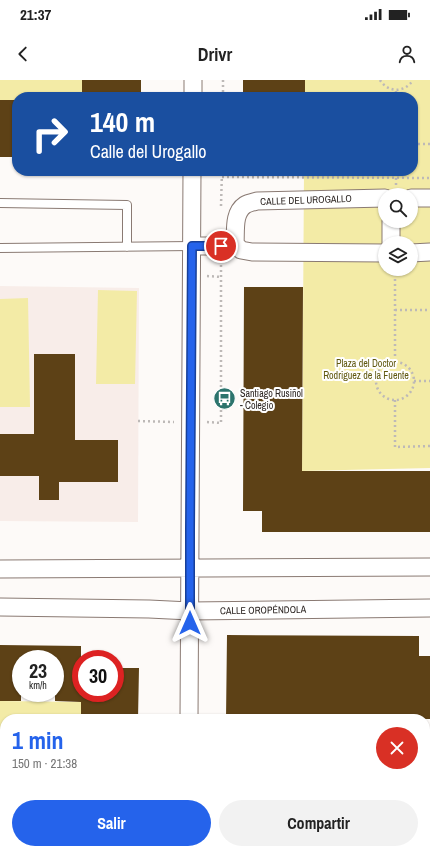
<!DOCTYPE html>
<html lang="es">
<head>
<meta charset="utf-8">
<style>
	body { margin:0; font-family:"Archivo Narrow",sans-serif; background:#f2f2f2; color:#222; height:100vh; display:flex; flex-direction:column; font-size:15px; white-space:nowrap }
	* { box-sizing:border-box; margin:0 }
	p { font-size:13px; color:#767676 }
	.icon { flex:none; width:22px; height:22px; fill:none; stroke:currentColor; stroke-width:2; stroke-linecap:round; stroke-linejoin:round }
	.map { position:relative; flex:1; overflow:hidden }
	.details { position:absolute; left:0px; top:634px; width:430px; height:140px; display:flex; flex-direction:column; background:#fff; border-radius:16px 16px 0 0; box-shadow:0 1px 3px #0004 }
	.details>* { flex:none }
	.hud { position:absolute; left:12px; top:12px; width:406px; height:84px; border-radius:16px; box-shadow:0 1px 3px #0004; background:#1a4fa0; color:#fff; overflow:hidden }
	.buttons { position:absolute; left:378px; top:108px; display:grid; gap:8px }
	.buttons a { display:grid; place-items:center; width:40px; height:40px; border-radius:50%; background:#fff; box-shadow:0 1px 3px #0004; font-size:20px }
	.speed { position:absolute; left:12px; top:570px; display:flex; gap:8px; font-size:20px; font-weight:700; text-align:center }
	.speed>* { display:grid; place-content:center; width:52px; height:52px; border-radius:50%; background:#fff; box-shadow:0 1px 3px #0004; line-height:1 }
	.speed small { font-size:10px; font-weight:400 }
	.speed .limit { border:6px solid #d22; background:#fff; color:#111 }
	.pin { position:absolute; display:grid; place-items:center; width:34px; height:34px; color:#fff; margin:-17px; border:2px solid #fff; border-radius:50%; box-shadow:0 1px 4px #0007 }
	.me { position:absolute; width:44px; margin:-22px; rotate:0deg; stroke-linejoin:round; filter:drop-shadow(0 0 3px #0008) }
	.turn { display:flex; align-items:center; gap:14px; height:84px; padding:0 12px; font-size:18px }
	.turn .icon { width:52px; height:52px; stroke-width:2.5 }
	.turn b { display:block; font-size:28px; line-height:34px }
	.round { display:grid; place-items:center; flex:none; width:42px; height:42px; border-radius:21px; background:#f2f2f2 }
	.overview { display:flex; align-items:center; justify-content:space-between; height:68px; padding:0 12px }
	h1 { font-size:24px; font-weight:700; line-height:30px; color:#2563eb }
	.cta { display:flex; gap:8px; margin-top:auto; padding:8px 12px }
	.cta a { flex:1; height:46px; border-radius:24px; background:#2563eb; color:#fff; font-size:16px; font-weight:700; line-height:46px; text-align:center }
	.cta a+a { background:#f2f2f2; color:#222 }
	.status { display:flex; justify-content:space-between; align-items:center; height:28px; padding:0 20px; background:#fff; direction:ltr }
	.status svg { height:11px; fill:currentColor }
	header { display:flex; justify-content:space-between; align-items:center; height:52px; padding:0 12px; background:#fff; font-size:18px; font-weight:700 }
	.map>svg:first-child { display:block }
	.built { fill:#f8ede9 }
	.green { fill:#f3eba6; fill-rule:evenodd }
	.building { fill:#5d4116 }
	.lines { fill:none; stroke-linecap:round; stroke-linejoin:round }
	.lane-casing { stroke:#8a7a73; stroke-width:10 }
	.street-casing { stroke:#8a7a73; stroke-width:19 }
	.path { stroke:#bdb9b7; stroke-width:2.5; stroke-dasharray:2 3; stroke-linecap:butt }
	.lane { stroke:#fff; stroke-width:8 }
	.street { stroke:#fff; stroke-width:17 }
	.route-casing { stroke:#184099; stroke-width:10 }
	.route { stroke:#2563eb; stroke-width:7 }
	.labels { text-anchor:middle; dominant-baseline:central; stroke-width:4; stroke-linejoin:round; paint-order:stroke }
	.street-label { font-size:10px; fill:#2c2522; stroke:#fff }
	.park-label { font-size:10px; fill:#5f570e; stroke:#fff }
	.poi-label { font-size:10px; fill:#2c2522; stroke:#fff; text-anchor:start }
</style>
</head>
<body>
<div class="status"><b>21:37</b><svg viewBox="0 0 49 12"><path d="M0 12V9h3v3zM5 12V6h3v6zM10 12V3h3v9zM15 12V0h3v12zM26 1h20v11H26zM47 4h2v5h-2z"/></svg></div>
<header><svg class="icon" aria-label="back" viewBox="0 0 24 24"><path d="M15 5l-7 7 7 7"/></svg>Drivr<svg class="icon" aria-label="person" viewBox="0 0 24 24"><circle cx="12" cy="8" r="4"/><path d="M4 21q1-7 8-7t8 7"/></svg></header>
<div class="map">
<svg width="430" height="774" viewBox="0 0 430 774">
	<rect width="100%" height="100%" fill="#fdfaf8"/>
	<!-- built -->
	<path class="built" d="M0 206 139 208 138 442 0 441Z"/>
	<!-- green -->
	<path class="green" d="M0 0H82V17H17V21H0Z
		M305 0H430V388L302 391 304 91H413V17H304ZM385 115H411V141H385ZM385 163H411V189H385Z
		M98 210 137 211 135 304H96Z
		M28 218 30 327H0V219Z
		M0 621 81 622V639H5V769H78V774H0Z"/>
	<!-- building -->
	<path class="building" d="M82 0H141V17H82Z
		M243 0H305V17H243Z
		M0 20H17V77H0Z
		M244 207H303L302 391H430V452H262V431H243Z
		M34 274H75V360H118V402H59V420H39V396H0V354H34Z
		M227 555 419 556V576H430V639H226Z
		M0 565 81 566V622L55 621V579H21V621H0Z
		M115 588H139L138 639H81V613H115Z"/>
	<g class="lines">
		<defs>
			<path id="lane" d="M0 123 127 125V167
				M0 168 192 166"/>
			<path id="street" d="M193 17V0
				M385 118 257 121C253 122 248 123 245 125 233 133 236 151 235 164L241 170 252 172 385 173
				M411 118H430
				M391 163V141
				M192 166H221L235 164
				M411 173 430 172
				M0 489 430 487
				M0 527 149 529 190 531 430 528
				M189 639 192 91
				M188 774V769"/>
		</defs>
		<!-- lane casing -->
		<use href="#lane" class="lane-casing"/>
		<!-- street casing -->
		<use href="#street" class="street-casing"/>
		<!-- path -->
		<path class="path" d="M380 0C388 13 405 13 413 0
			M223 17V0
			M396 17V11
			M413 64H430
			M222 97 430 98
			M396 105V91
			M221 126 222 91
			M395 189V282
			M207 196 221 197
			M395 230H430
			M376 301a19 19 0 1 1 38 0a19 19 0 1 1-38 0Z
			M414 301H430
			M395 320V367L430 366
			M138 341 174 342
			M207 342 221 343V183"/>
		<!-- lane -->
		<use href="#lane" class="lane"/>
		<!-- street -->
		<use href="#street" class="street"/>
	</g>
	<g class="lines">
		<defs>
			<path id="route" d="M190 543V450L192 166H221"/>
		</defs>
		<!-- route casing -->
		<use href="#route" class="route-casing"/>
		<!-- route -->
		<use href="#route" class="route"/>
	</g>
	<!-- icons -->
	<defs>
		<symbol id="bus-disc" viewBox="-11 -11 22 22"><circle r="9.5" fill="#2c746d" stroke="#fff"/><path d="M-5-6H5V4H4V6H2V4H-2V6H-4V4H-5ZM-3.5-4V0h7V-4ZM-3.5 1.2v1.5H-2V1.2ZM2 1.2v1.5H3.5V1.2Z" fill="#fff"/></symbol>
	</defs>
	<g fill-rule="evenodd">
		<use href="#bus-disc" x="212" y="306" width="25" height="25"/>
	</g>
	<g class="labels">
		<!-- street labels -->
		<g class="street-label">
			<text transform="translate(306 120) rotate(-2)">CALLE DEL UROGALLO</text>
			<text transform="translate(263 530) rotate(-1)">CALLE OROPÉNDOLA</text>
		</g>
		<!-- park labels -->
		<g class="park-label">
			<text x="366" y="283">Plaza del Doctor<tspan x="366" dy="12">Rodriguez de la Fuente</tspan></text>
		</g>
		<!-- poi labels -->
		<g class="poi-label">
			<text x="240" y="313">Santiago Rusiñol<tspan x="240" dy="12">- Colegio</tspan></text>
		</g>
	</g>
</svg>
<div class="buttons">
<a><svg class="icon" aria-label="search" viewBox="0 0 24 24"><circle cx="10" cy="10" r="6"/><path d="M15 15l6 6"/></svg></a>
<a><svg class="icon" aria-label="layers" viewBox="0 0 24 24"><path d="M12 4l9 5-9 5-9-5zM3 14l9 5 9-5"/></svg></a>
</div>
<div class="speed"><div>23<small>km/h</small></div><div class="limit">30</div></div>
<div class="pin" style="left:221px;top:166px;background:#d93025"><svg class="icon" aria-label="arrive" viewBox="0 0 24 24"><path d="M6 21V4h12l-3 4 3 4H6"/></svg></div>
<svg class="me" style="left:190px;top:543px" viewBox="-20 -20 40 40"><path d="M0-17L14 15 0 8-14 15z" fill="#2563eb" stroke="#fff" stroke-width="4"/></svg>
<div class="hud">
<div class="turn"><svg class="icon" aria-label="right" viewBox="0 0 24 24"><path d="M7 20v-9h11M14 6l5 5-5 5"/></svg><div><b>140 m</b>Calle del Urogallo</div></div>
</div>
<section class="details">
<div class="overview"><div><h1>1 min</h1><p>150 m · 21:38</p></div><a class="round" style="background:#d93025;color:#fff"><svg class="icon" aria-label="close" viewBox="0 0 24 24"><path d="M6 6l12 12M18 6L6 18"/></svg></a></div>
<div class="cta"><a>Salir</a><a>Compartir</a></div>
</section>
</div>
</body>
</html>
